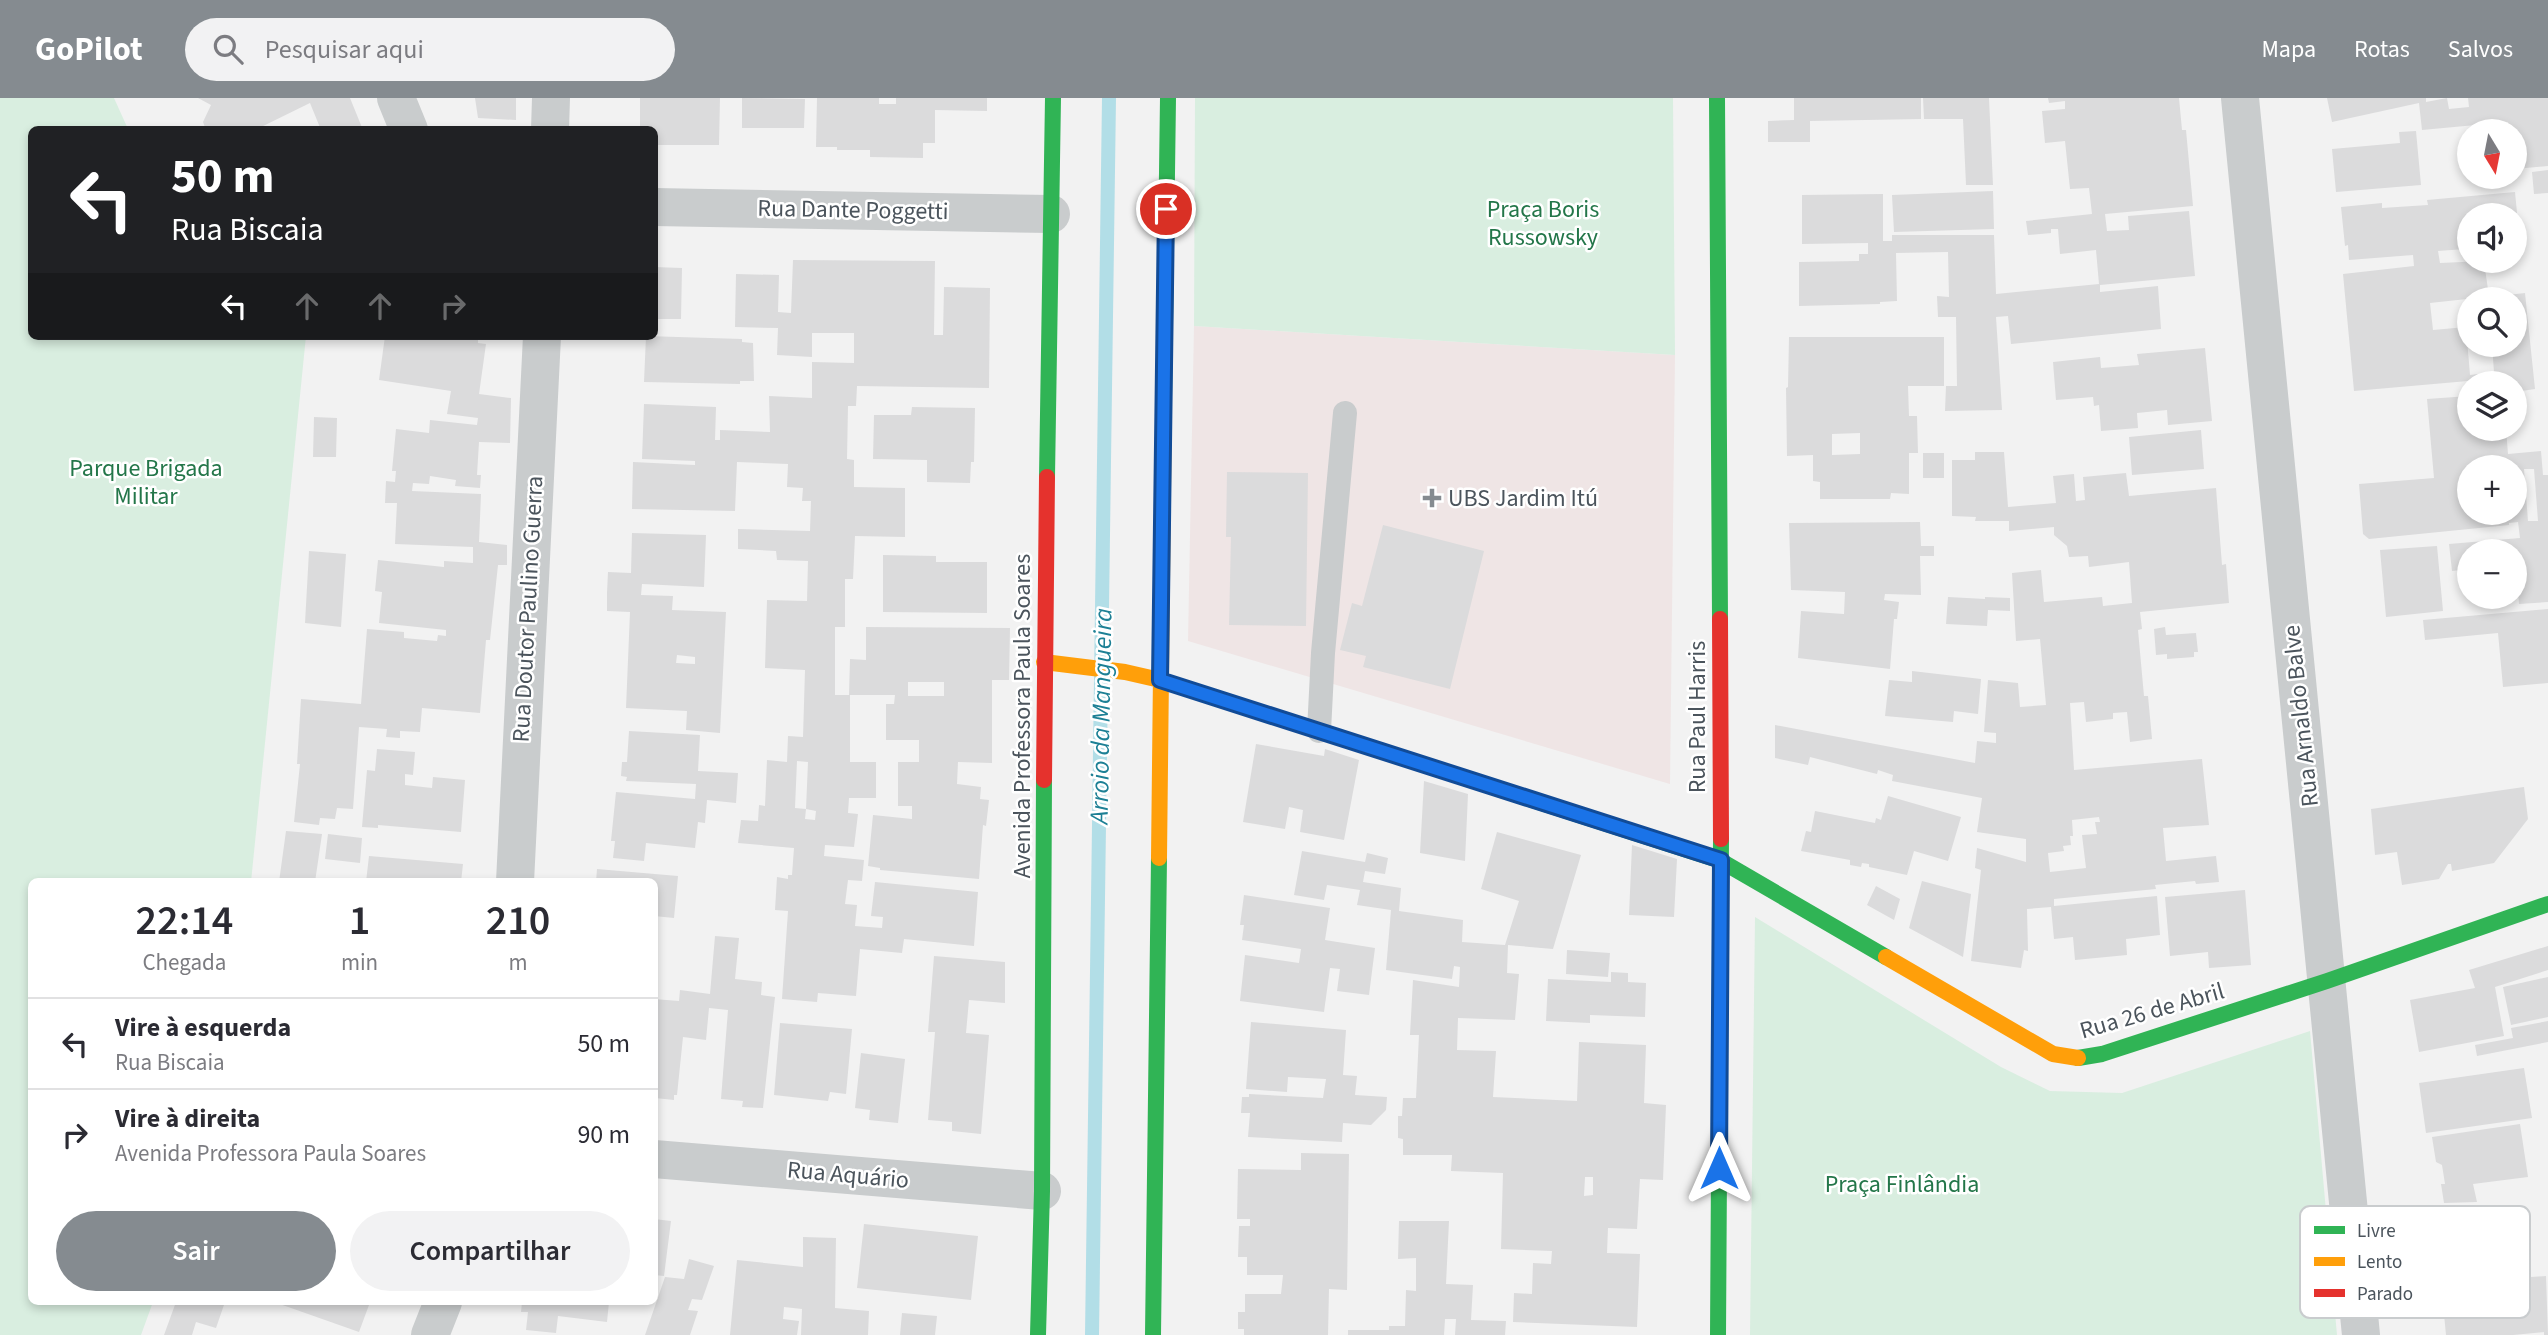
<!DOCTYPE html>
<html lang="pt">
<head>
<meta charset="utf-8">
<style>
	body { margin:0; font-family:"Source Sans 3",sans-serif; background:#f2f2f3; color:#2b2b33; height:100vh; display:flex; flex-direction:column; font-size:26px; white-space:nowrap }
	* { box-sizing:border-box; margin:0 }
	p { font-size:23px; color:#7c7c81 }
	.icon { flex:none; width:38px; height:38px; fill:none; stroke:currentColor; stroke-width:2; stroke-linecap:round; stroke-linejoin:round }
	.map { position:relative; flex:1; overflow:hidden }
	.sheet { position:absolute; left:28px; top:780px; width:630px; height:427px; display:flex; flex-direction:column; background:#fff; border-radius:10px; box-shadow:0 4px 10px #0003 }
	.sheet>* { flex:none }
	.banner { position:absolute; left:28px; top:28px; width:630px; height:214px; border-radius:10px; box-shadow:0 4px 10px #0003; background:#202124; color:#fff; overflow:hidden }
	.needle { width:46px; rotate:170deg }
	.tools { position:absolute; left:2457px; top:21px; display:grid; gap:14px }
	.tools a { display:grid; place-items:center; width:70px; height:70px; border-radius:50%; background:#fff; box-shadow:0 4px 10px #0003; font-size:35px }
	.pin { position:absolute; display:grid; place-items:center; width:60px; height:60px; color:#fff; margin:-30px; border:4px solid #fff; border-radius:50%; box-shadow:0 2px 7px #0007 }
	.me { position:absolute; width:77px; margin:-38px; rotate:0deg; stroke-linejoin:round; filter:drop-shadow(0 0 5px #0008) }
	.turn { display:flex; align-items:center; gap:24px; height:147px; padding:0 28px; font-size:32px }
	.turn .icon { width:91px; height:91px; stroke-width:2.5 }
	.turn b { display:block; font-size:49px; line-height:60px }
	.lanes { display:flex; align-items:center; height:66px; padding:0 28px; background:#0003; justify-content:center; gap:35px; direction:ltr }
	.lanes .off { opacity:.35 }
	.eta { display:flex; justify-content:space-evenly; align-items:center; height:119px; text-align:center }
	.eta b { font-size:42px; font-weight:600; line-height:49px }
	.cta { display:flex; gap:14px; margin-top:auto; padding:14px 28px }
	.cta a { flex:1; height:80px; border-radius:42px; background:#858b90; color:#fff; font-size:28px; font-weight:600; line-height:80px; text-align:center }
	.cta a+a { background:#f2f2f3; color:#2b2b33 }
	ul { padding:0; list-style:none }
	li { display:flex; align-items:center; gap:21px; height:91px; padding:0 28px; border-top:2px solid #e1e1e2 }
	li div { flex:1 }
	li b { display:block; font-size:26px }
	li em { font-style:normal }
	header { display:flex; align-items:center; gap:42px; box-sizing:border-box; height:98px; padding:0 35px; background:#858b90; color:#fff }
	header strong { font-size:33px }
	nav { display:flex; gap:38px; margin-inline-start:auto; font-size:24px }
	.search { width:490px; height:63px; background:#f2f2f3; display:flex; align-items:center; gap:18px; box-sizing:border-box; padding:0 24px; border-radius:38px; color:#7c7c81; font-size:26px }
	.map>svg:first-child { display:block }
	.medical { fill:#efe5e5 }
	.green { fill:#d9eee0 }
	.lines { fill:none; stroke-linecap:round; stroke-linejoin:round }
	.stream { stroke:#b2dee7; stroke-width:14 }
	.building { fill:#dbdbdc; fill-rule:evenodd }
	.lane { stroke:#c9cccd; stroke-width:24 }
	.street { stroke:#c9cccd; stroke-width:38 }
	.fast { stroke:#30b455; stroke-width:16 }
	.slow { stroke:#ff9f0a; stroke-width:16 }
	.jam { stroke:#e5322d; stroke-width:16 }
	.route-casing { stroke:#114b97; stroke-width:18 }
	.route { stroke:#1a73e8; stroke-width:12 }
	.poi-dot { fill:#858b90; stroke:#fff; stroke-width:2.5 }
	.labels { text-anchor:middle; dominant-baseline:central; stroke-width:5; stroke-linejoin:round; paint-order:stroke }
	.park-label { font-size:24px; fill:#237649; stroke:#fff }
	.street-label { font-size:24px; fill:#4b545c; stroke:#fff }
	.poi-label { font-size:24px; fill:#4b545c; stroke:#fff; text-anchor:start }
	.water-label { font-size:26px; font-style:italic; fill:#1d8095; stroke:#fff }
	.key { fill:#fff; stroke:#c9ccce; stroke-width:2 }
	.key-label { font-size:19px; fill:#4b545c }
</style>
</head>
<body>
<header>
<strong>GoPilot</strong>
<div class="search"><svg class="icon" aria-label="search" viewBox="0 0 24 24"><circle cx="10" cy="10" r="6"/><path d="M15 15l6 6"/></svg>Pesquisar aqui</div>
<nav><a>Mapa</a><a>Rotas</a><a>Salvos</a></nav>
</header>
<div class="map">
<svg width="2548" height="1237" viewBox="0 0 2548 1237">
	<rect width="100%" height="100%" fill="#f2f2f2"/>
	<!-- medical -->
	<path class="medical" d="M1194 228 1675 257 1670 686 1188 543Z"/>
	<!-- green -->
	<path class="green" d="M0 0H114L128 31 32 32V238H306L251 784H32V1204H153L141 1237H0Z
		M1195 0H1673L1675 257 1194 228Z
		M1755 819 2001 969 2050 993 2122 995 2310 933 2337 1237H1750Z"/>
	<g class="lines">
		<!-- stream -->
		<path class="stream" d="M1092 1237 1109 0"/>
	</g>
	<!-- building -->
	<path class="building" d="M198 0H350L363 32H321L310 5 255 32H206L203 24 211 7Z
		M475 0H516V22L478 20Z
		M640 0H720L719 47H654V32H640Z
		M742 0 805 1 804 30H742Z
		M817 0H879V6H896V0H987V13L935 12V45H923V60L870 59V52H837V49H816Z
		M1794 0H1921V21L1810 23V44H1768V23L1794 22Z
		M1923 0H1989L1993 87H1966L1963 21H1924Z
		M2048 0H2179L2182 32H2186L2193 108 2105 116 2107 133 2129 132 2128 118 2189 113 2195 178 2100 187V194L2158 188 2161 231 2011 246 2008 218 1996 219 2002 312 1945 313 1946 288H1957L1956 219H1938L1937 198 1949 199 1948 154 1896 155 1897 203 1880 204V206L1799 208V164L1859 163V156H1868V145L1802 146V97L1883 96V143H1892V137H1994L1996 196 2099 186 2096 152 2060 156 2058 131H2051V135L2028 137 2026 123 2092 116 2089 90 2070 91 2065 43 2045 45 2042 13 2065 11V3L2049 5Z
		M2327 0H2426V4L2447 0 2449 11 2469 9 2468 0H2548V68L2515 71V33H2509L2508 24 2422 32 2419 5 2332 24Z
		M2416 33 2421 87 2336 94 2332 51 2400 45 2399 34Z
		M2548 72V95L2534 96 2532 74Z
		M1993 93 1994 131 1894 134 1892 97Z
		M2515 94 2521 156 2515 157V117H2469V142H2464L2465 151 2438 153 2440 165 2484 163 2489 199 2525 195 2535 291 2515 294V285H2468V283L2354 293 2343 176 2414 168 2413 157 2349 162 2348 147 2345 148 2341 109 2382 105V110L2428 107 2427 102ZM2476 200 2515 201V247H2492L2494 274 2470 277 2466 229 2433 232 2430 205Z
		M793 162 935 163 934 237H943L944 189 990 190 989 290 857 288 856 308H848L847 361 854 362V389L905 390V439L855 438 853 481H845V529H835V597H849L850 561 866 562V529L1010 530 1009 582H992V665L958 664 957 686 981 689 980 701 989 702 986 728 983 727 979 781 880 772V770L868 768 873 717 912 721V708H898V664H919V642H886V606H894L895 597H850V664H876V700H849L848 715 858 716 854 749 825 747 824 758 864 762 862 783 848 782 845 806 857 807 855 828 882 830 883 819 871 818 875 784 978 794 974 848 904 841 902 855 860 851 856 898 818 895 817 904 782 901 788 813 775 812 777 779 788 781V777H792L794 750 738 745 741 722 758 723 759 707 765 708 767 662 787 664 788 638 803 639 805 572 765 570 767 502 807 503 808 463 777 462 776 453 738 451V431L810 433 811 403H802L803 390 787 389 788 366 737 364 735 413 632 411 633 364 695 367V363L642 361 644 306 716 309 715 342H720V332L770 334 769 298 812 300V264L854 265V235H812V259L777 257 778 230 735 229 736 176 779 177 778 214 791 215ZM908 584H944V598H908ZM797 663 808 664 806 711 795 710ZM806 711 816 713 815 722 805 721Z
		M654 169 682 170 681 221H654Z
		M385 238H478V245L486 246 479 296 511 300 510 345 479 344 477 377H481L480 390 455 388 456 382 430 378 429 386 413 385 412 393 481 396 479 444 507 447V467H498L490 542H486L480 615 422 610 420 634 400 633V640L386 639 387 631 359 629 353 711 337 710 335 721 320 720 319 727 294 724 300 666H297L301 601 361 606 367 531 404 534V540L437 543 438 537 446 538V532L379 525 382 494 375 493 378 462 444 469V463L473 465V449L395 446 397 405H385L386 383 395 384 396 373H392L396 331 429 335 430 322 477 327 478 320 447 316 451 293 379 282Z
		M646 238 742 241V244L753 245 754 283H740V286L644 284Z
		M1789 239H1944V288H1908L1909 318H1917L1918 355H1909V396L1891 395 1890 401H1820V384L1813 383V357L1787 358 1786 290 1788 289ZM1860 335V356L1832 357V336Z
		M2205 250 2212 323 2168 327 2167 312 2137 315 2138 330 2101 333 2099 307 2094 308 2093 299 2056 302 2053 264 2100 259 2101 270 2139 267 2137 256Z
		M2469 298V331H2506L2508 356 2541 353 2543 377H2548V504L2519 506 2515 453H2469V471L2452 473 2449 446 2520 440 2518 424 2509 425V427L2369 441 2363 436 2359 386 2434 380 2427 301ZM2469 369H2515V415H2469ZM2524 371H2534L2538 423H2528Z
		M912 309 975 310 974 364H971L970 385 927 384V362L873 361 874 317H911Z
		M314 319 337 320 336 359H313Z
		M2201 332 2204 371 2132 377 2129 339Z
		M1975 354H2004L2008 409 2056 405 2053 378 2074 376 2076 403 2085 402 2083 379 2126 375 2129 398 2216 390 2222 467 2226 466 2229 505 2140 514 2142 531 2138 532 2144 598H2148L2152 641 2130 644 2127 614 2113 615V621L2086 624 2084 604 2070 605 2074 672 2202 661 2209 727 2163 730 2166 763 2216 758 2219 784 2196 786 2195 783 2155 787 2156 791 2054 801V808L2157 798 2160 837 2126 841 2127 857 2075 862 2073 839 2054 841 2051 809 2027 811 2028 853 2024 852 2021 870 1971 863 1981 772 1975 770 1977 750 2026 764V741L1977 734 1982 700 1892 683 1893 677 1878 672 1877 676 1810 659 1808 667 1775 660V627L1975 665 1977 643 1996 645V635L1984 634 1988 582 2018 585 2020 609 2046 607 2040 541 2016 543 2012 475 2041 472 2044 504 2102 499 2103 508 2132 505 2129 464 2089 469 2088 458 2069 459 2067 448 2054 437V429L2009 433V423H1975L1976 419 1952 418V362H1975ZM2099 719 2100 724H2095L2097 736 2082 737 2086 770 2050 774 2048 755 2064 753 2063 748 2071 747 2070 738H2073L2072 722Z
		M1923 355H1944V380H1923Z
		M1227 374 1308 375 1306 528 1229 527 1231 439H1226Z
		M1920 424 1921 448H1934V458H1920L1921 497 1885 496 1884 502 1899 504 1897 521H1894L1890 571 1798 560 1801 513 1844 516 1845 494 1791 492 1789 425Z
		M1383 427 1484 453 1450 591 1363 569 1366 558 1340 552 1352 505 1362 508Z
		M632 435 706 437 704 489 642 486 641 497 673 498 672 512 726 514 720 635 686 632 687 613 626 610 630 514 607 513V495L608 474 631 475ZM677 557 695 559V566L676 565Z
		M2437 448 2443 513 2386 519 2380 452Z
		M309 453 346 456 341 529 305 525Z
		M883 457 936 458V464H987V515L883 514Z
		M1948 499 1985 501V499L2010 500V513L1988 512 1987 528 1946 526Z
		M2548 511V585L2503 589 2498 535 2425 542 2423 522Z
		M2165 529 2166 537 2196 535 2198 554H2194V559L2167 561V556L2156 557 2154 531Z
		M1912 573 1981 581 1978 616 1954 613 1953 624 1885 618 1889 582 1912 584Z
		M629 633 700 637 698 673 738 675 736 705 707 702 705 725 698 724 695 750 646 745 644 763 613 760 615 743H611L616 694 695 701 696 686 626 683 627 679 621 678 622 664H627Z
		M1256 646 1324 658 1325 651 1359 662 1344 742 1300 734 1303 712 1289 709 1285 731 1243 724Z
		M377 651 415 654 413 677 405 676V687L432 690 433 679 465 682 461 734 378 727V730L362 729 367 672 375 673Z
		M1424 683 1468 696 1465 763 1420 755Z
		M2524 689 2528 721 2494 765 2452 773 2451 766H2448L2439 781 2402 787 2397 754 2375 757 2371 711Z
		M1888 698 1961 719 1948 763 1914 753 1907 777 1869 769V766L1862 765 1861 769 1850 767V762L1801 753 1806 733 1811 734 1815 713 1875 725 1876 720 1881 722Z
		M286 733 322 736 315 784H279Z
		M1497 734 1581 757 1553 851 1508 847 1507 875 1519 876 1515 922 1458 920 1457 952 1496 953 1493 999 1577 1003 1579 944 1646 947 1644 1005 1666 1007 1663 1082 1640 1081 1637 1131 1608 1130 1607 1155 1640 1156 1637 1229 1513 1224 1514 1195 1532 1196 1533 1165 1551 1166 1552 1153 1501 1151 1503 1075 1451 1073 1452 1057H1403V1041L1398 1040V1018H1402L1403 1000H1416L1419 937H1410L1413 882 1459 889 1460 869 1454 868 1452 881 1386 872 1391 812 1357 807 1360 792 1327 787 1324 802 1294 797 1302 753 1365 764 1367 755 1388 760 1385 776 1365 773 1363 784 1401 790 1399 813 1463 822 1462 844 1505 847 1519 803 1481 791ZM1585 1079H1593V1097L1584 1098Z
		M328 736 362 740 360 765 325 761Z
		M1632 747 1677 761 1674 819 1629 817Z
		M369 758 463 766 461 784H366Z
		M597 771 678 778 674 820 654 818V784H596Z
		M1922 783 1971 796 1963 859 1909 830Z
		M1876 788 1900 801 1894 822 1867 807Z
		M2245 792 2251 867 2209 870 2208 854 2170 858 2165 799Z
		M1244 797 1330 810 1325 842 1375 850 1369 897 1337 893 1340 871 1330 870 1324 914 1240 903 1245 857 1299 865 1301 851 1242 842 1244 827H1240Z
		M715 838 739 840 735 881 762 884 761 897 775 899 763 1010 742 1009 743 1003 721 1001 728 912 709 910 706 942 683 939 677 997H674V1002L655 1000 654 901 679 903 680 892 710 896Z
		M2548 848V872L2495 889 2504 938 2419 954 2410 902 2475 890 2469 872Z
		M1567 852 1610 855 1608 879 1566 876Z
		M934 858 1005 864V905L969 902 966 935 989 937 981 1036 952 1033V1024L928 1022 935 934H928Z
		M1611 874 1628 875V884L1646 885 1645 919 1590 917V925L1546 923 1548 881 1611 884Z
		M2548 879V919L2511 927 2503 889Z
		M2548 923V944L2477 958 2475 947 2513 940 2511 930Z
		M1251 924 1346 932 1343 977 1357 978 1355 997 1387 999 1386 1012 1371 1027 1343 1025 1342 1044 1248 1039 1250 1015H1241L1242 999H1249V996L1323 1000 1326 981 1288 979 1287 994 1246 991Z
		M780 925 852 931 846 996 830 994 828 1003 774 997Z
		M861 955 905 961 898 1025 869 1022 870 1012 855 1010Z
		M2524 970 2532 1020 2426 1035 2419 985Z
		M2520 1026 2528 1079 2473 1086 2477 1104 2444 1105 2441 1086H2445L2442 1067 2436 1064 2432 1039Z
		M1301 1055 1349 1056 1347 1192 1329 1191 1328 1237H1244V1231H1238V1214H1245V1196H1281L1283 1177H1247V1159H1238L1239 1128H1250V1121H1237L1238 1071 1301 1072Z
		M654 1121 671 1123 664 1178 654 1177Z
		M1399 1123H1449L1446 1186 1473 1187 1471 1222 1506 1223 1505 1237H1455L1456 1221H1445L1444 1237H1348V1232H1389V1228H1405L1406 1192 1416 1193V1160L1398 1161Z
		M864 1126 978 1138 971 1202 857 1190Z
		M803 1139 836 1140 835 1210 869 1213 868 1237H801L802 1211 784 1209 783 1221 799 1223 797 1237H730L737 1162 803 1169Z
		M689 1161 714 1168 702 1202 692 1201 688 1212 698 1213 690 1237H645L665 1179 684 1181Z
		M2546 1178 2548 1237H2544V1234L2513 1237H2446L2441 1185Z
		M176 1204H225L216 1230 196 1224 192 1237H164Z
		M274 1204H365L369 1207 359 1234Z
		M522 1204H609L607 1224 558 1218 556 1235 526 1232 528 1214H521Z
		M902 1215 937 1218 935 1237H900Z"/>
	<g class="lines">
		<!-- lane -->
		<path class="lane" d="M1319 633 1323 555 1345 315"/>
		<!-- street -->
		<path class="street" d="M396 0 409 32
			M2240 0 2361 1237
			M550 32 551 0
			M654 109 1051 116
			M515 784 542 238
			M654 1061 1042 1093
			M430 1237 443 1204"/>
		<!-- fast -->
		<path class="fast" d="M1717 0 1720 521
			M1164 299 1168 0
			M1047 379 1053 0
			M1251 611 1721 763 1886 859
			M2078 960 2102 956 2327 883 2548 806
			M1038 1237 1042 1093 1044 682
			M1153 1237 1159 760
			M1718 1237 1721 741"/>
		<!-- slow -->
		<path class="slow" d="M1044 564 1125 574 1160 582 1251 611
			M1159 760 1164 299
			M1886 859 2053 956 2078 960"/>
		<!-- jam -->
		<path class="jam" d="M1720 521 1721 741
			M1044 682 1047 379"/>
	</g>
	<g class="lines">
		<defs>
			<path id="route" d="M1166 111 1160 582 1721 762 1719 1070"/>
		</defs>
		<!-- route casing -->
		<use href="#route" class="route-casing"/>
		<!-- route -->
		<use href="#route" class="route"/>
	</g>
	<!-- markers -->
	<path class="poi-dot" d="M1428.5 389.5h7v7h7v7h-7v7h-7v-7h-7v-7h7z"/>
	<g class="labels">
		<!-- park labels -->
		<g class="park-label">
			<text x="1543" y="111">Praça Boris<tspan x="1543" dy="28">Russowsky</tspan></text>
			<text x="146" y="370">Parque Brigada<tspan x="146" dy="28">Militar</tspan></text>
			<text x="1902" y="1086">Praça Finlândia</text>
		</g>
		<!-- street labels -->
		<g class="street-label">
			<text transform="translate(853 112) rotate(1)">Rua Dante Poggetti</text>
			<text transform="translate(528 511) rotate(-87)">Rua Doutor Paulino Guerra</text>
			<text transform="translate(1022 618) rotate(-90)">Avenida Professora Paula Soares</text>
			<text transform="translate(2301 618) rotate(-96)">Rua Arnaldo Balve</text>
			<text transform="translate(1697 619) rotate(-90)">Rua Paul Harris</text>
			<text transform="translate(2152 913) rotate(-16)">Rua 26 de Abril</text>
			<text transform="translate(848 1077) rotate(5)">Rua Aquário</text>
		</g>
		<!-- poi labels -->
		<g class="poi-label">
			<text x="1448" y="400">UBS Jardim Itú</text>
		</g>
		<!-- water labels -->
		<g class="water-label">
			<text transform="translate(1101 618) rotate(-89)">Arroio da Mangueira</text>
		</g>
	</g>
	<!-- legend -->
	<rect x="2300" y="1108" width="230" height="112" rx="10" class="key"/>
	<rect x="2314" y="1128" width="31" height="8" fill="#30b455"/>
	<rect x="2314" y="1159" width="31" height="9" fill="#ff9f0a"/>
	<rect x="2314" y="1191" width="31" height="8" fill="#e5322d"/>
	<g class="key-label">
		<text x="2357" y="1139">Livre</text>
		<text x="2357" y="1170">Lento</text>
		<text x="2357" y="1202">Parado</text>
	</g>
</svg>
<div class="tools">
<a><svg class="needle" viewBox="-14 -14 28 28"><path d="M0-13l5 13h-10z" fill="#e53935"/><path d="M0 13l5-13h-10z" fill="#7c7c81"/></svg></a>
<a><svg class="icon" aria-label="sound" viewBox="0 0 24 24"><path d="M4 9h4l5-4v14l-5-4H4zM17 9q2 3 0 6"/></svg></a>
<a><svg class="icon" aria-label="search" viewBox="0 0 24 24"><circle cx="10" cy="10" r="6"/><path d="M15 15l6 6"/></svg></a>
<a><svg class="icon" aria-label="layers" viewBox="0 0 24 24"><path d="M12 4l9 5-9 5-9-5zM3 14l9 5 9-5"/></svg></a>
<a>+</a>
<a>−</a>
</div>
<div class="pin" style="left:1166px;top:111px;background:#d93025"><svg class="icon" aria-label="arrive" viewBox="0 0 24 24"><path d="M6 21V4h12l-3 4 3 4H6"/></svg></div>
<svg class="me" style="left:1719px;top:1070px" viewBox="-20 -20 40 40"><path d="M0-17L14 15 0 8-14 15z" fill="#1a73e8" stroke="#fff" stroke-width="4"/></svg>
<div class="banner">
<div class="turn"><svg class="icon" aria-label="left" viewBox="0 0 24 24"><path d="M17 20v-9H6M10 6l-5 5 5 5"/></svg><div><b>50 m</b>Rua Biscaia</div></div>
<div class="lanes"><svg class="icon" aria-label="left" viewBox="0 0 24 24"><path d="M17 20v-9H6M10 6l-5 5 5 5"/></svg><svg class="icon off" aria-label="ahead" viewBox="0 0 24 24"><path d="M12 20V5M6 11l6-6 6 6"/></svg><svg class="icon off" aria-label="ahead" viewBox="0 0 24 24"><path d="M12 20V5M6 11l6-6 6 6"/></svg><svg class="icon off" aria-label="right" viewBox="0 0 24 24"><path d="M7 20v-9h11M14 6l5 5-5 5"/></svg></div>
</div>
<section class="sheet">
<div class="eta">
<div><b>22:14</b><p>Chegada</p></div>
<div><b>1</b><p>min</p></div>
<div><b>210</b><p>m</p></div>
</div>
<ul>
<li><svg class="icon" aria-label="left" viewBox="0 0 24 24"><path d="M17 20v-9H6M10 6l-5 5 5 5"/></svg><div><b>Vire à esquerda</b><p>Rua Biscaia</p></div><em>50 m</em></li>
<li><svg class="icon" aria-label="right" viewBox="0 0 24 24"><path d="M7 20v-9h11M14 6l5 5-5 5"/></svg><div><b>Vire à direita</b><p>Avenida Professora Paula Soares</p></div><em>90 m</em></li>
</ul>
<div class="cta"><a>Sair</a><a>Compartilhar</a></div>
</section>
</div>
</body>
</html>
